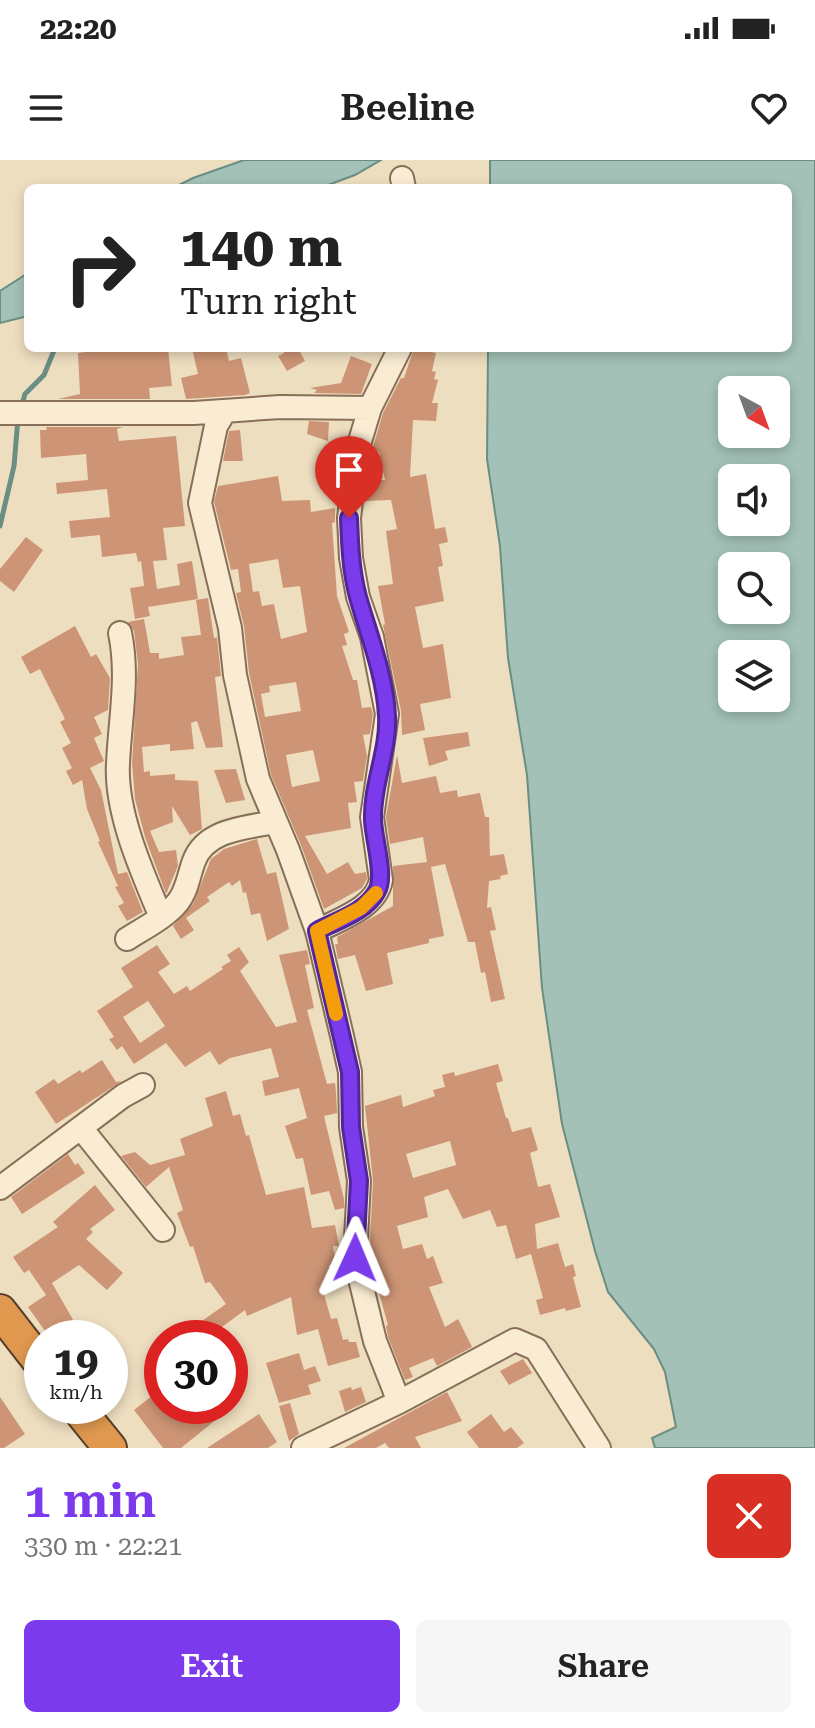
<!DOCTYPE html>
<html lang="en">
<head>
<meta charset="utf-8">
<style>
	body { margin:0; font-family:"Roboto Serif",serif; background:#f6f6f6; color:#222; height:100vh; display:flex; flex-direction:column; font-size:30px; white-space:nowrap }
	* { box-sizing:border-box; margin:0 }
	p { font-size:26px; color:#767676 }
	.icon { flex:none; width:44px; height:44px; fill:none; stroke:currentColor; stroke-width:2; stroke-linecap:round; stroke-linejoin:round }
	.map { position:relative; height:1288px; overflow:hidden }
	.side { display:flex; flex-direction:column; background:#fff; flex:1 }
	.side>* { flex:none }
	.hud { position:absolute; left:24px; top:24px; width:768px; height:168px; border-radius:12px; box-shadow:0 4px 12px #0003; background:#fff; color:#222; overflow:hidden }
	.needle { width:52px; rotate:139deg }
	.tools { position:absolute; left:718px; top:216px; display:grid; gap:16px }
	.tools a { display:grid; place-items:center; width:72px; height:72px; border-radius:12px; background:#fff; box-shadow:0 4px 12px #0003; font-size:40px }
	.speed { position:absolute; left:24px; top:1160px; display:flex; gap:16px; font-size:40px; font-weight:700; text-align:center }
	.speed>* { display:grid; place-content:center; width:104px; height:104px; border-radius:50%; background:#fff; box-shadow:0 4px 12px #0003; line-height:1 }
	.speed small { font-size:20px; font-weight:400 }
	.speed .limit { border:12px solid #d22; background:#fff; color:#111 }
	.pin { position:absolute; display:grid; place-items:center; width:68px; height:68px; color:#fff; margin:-82px -34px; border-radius:50% 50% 50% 0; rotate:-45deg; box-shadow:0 0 8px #0007 }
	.pin .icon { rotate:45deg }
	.me { position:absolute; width:88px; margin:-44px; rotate:1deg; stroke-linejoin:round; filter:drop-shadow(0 0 6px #0008) }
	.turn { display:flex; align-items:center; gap:28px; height:168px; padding:0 24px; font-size:36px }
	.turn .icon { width:104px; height:104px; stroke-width:2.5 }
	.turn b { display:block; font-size:56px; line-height:68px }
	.round { display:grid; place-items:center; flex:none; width:84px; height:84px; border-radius:12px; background:#f6f6f6 }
	.overview { display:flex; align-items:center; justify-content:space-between; height:136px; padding:0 24px }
	h1 { font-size:48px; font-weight:600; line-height:60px; color:#7c3aed }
	.primary-button { display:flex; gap:16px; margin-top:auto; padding:16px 24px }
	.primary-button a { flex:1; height:92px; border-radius:12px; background:#7c3aed; color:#fff; font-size:32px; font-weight:600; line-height:92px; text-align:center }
	.primary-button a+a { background:#f6f6f6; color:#222 }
	.status { display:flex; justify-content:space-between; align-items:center; height:56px; padding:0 40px; background:#fff; direction:ltr }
	.status svg { height:22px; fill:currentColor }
	header { display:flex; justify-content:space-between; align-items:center; height:104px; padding:0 24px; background:#fff; font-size:36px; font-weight:600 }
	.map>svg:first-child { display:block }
	.water { fill:#a3c1b6; stroke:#6a8e83; stroke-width:2; fill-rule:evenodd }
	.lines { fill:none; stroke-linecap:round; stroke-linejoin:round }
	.stream { stroke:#6a8e83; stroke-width:5 }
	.building { fill:#cd9575; fill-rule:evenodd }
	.minor-casing { stroke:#886f58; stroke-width:26 }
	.highway-casing { stroke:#553d2c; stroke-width:36 }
	.minor { stroke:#f9ecd3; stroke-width:22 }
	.highway { stroke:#e0984f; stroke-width:32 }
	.route-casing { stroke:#51269a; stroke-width:20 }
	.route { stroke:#7c3aed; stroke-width:14 }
	.slow { stroke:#f59e0b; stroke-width:14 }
</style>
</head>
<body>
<div class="status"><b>22:20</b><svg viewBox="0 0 49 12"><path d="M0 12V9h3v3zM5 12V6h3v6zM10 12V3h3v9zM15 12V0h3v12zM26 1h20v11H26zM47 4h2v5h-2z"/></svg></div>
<header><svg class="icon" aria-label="menu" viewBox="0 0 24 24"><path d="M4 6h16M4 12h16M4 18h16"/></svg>Beeline<svg class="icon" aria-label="heart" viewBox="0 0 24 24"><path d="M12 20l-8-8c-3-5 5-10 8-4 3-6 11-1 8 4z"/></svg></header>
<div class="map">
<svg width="815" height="1288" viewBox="0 0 815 1288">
	<rect width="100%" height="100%" fill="#eedec0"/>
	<!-- water -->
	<path class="water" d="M244 0H381L355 15 320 28H173L193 18Z
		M490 0H815V1288H655L652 1278 676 1267 665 1212 654 1189 608 1132 595 1091 562 964 542 828 527 615 508 498 500 386 487 299 488 188H788V28H490ZM732 230H776V274H732ZM732 318H776V362H732ZM732 406H776V450H732ZM732 494H776V538H732Z
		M28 113V156L0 163V131Z"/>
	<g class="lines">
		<!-- stream -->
		<path class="stream" d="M21 248 25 234 44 215 55 188
			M0 366 14 306 18 258"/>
	</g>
	<!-- building -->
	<path class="building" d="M100 188H168L172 226 149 228 150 239H58L80 234 78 193 100 190Z
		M192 188H226L229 201 241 198 250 233 245 235 186 239 181 218 198 214Z
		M281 188H298L305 201 287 211 278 196 284 193Z
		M414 188 436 193 432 211 436 212 434 219 438 220 432 243H438L436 261 413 260 410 317 426 314 435 369 445 367 448 382 439 384 443 406 438 407 444 441 415 447 423 488 443 484 451 538 420 544 425 570 402 575 401 551 383 465 385 464 378 426 393 424 386 371 397 369 391 340 365 341 368 320H385L379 292 372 290 383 253 401 218H404Z
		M351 196 372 204 361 234 314 233 317 230 310 228 341 223Z
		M309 261 329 262 328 281 307 274Z
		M46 267H123L117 269 119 281 176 276 185 366 163 368 167 400 153 401 157 429 180 425 177 404 192 401 198 439 148 447 150 456 135 459 130 428 144 426 141 401 138 402 136 393 102 397 100 375 71 378 69 361 110 357 107 329 57 334 56 323 88 320 86 294 41 298 40 270H47Z
		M240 270 243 301H223L229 271Z
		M278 316 282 341 310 340 311 352 335 348V362L332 363 337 436 349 472 344 474 347 485 342 486 353 520H357L362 548 371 547 373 554 370 574 363 575 367 596 363 621 354 622 357 642 348 643 351 668 305 676 327 714 348 702 355 714 366 712 367 719 362 728 324 749 301 685 271 615 249 513 244 466 236 433 241 432 238 409 231 410 214 342 218 326ZM278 399 283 428 300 426 307 472 281 479 274 444 262 446 259 431 253 432 249 404ZM296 522 301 551 265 557 261 534 270 532 269 526ZM313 590 320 621 292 627 286 595Z
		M26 377 43 390 14 432 0 421V409Z
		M208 438 214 478 217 477 221 516 215 517 223 587 206 588 197 561 191 563 194 589 170 591V584L142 587 144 612 150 611V616L175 614V620L198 621 202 669 190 675 172 646 173 662 150 671 159 692 176 690 178 706 166 734 145 677 135 639 132 603 138 504 134 471 128 462 144 459 150 493H159V499L184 495 181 477 201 475 196 440Z
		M75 466 91 497 96 494 110 518 108 550 94 557 102 574 94 578 104 601 90 608 101 630 118 714 127 712 143 752 127 761 118 746 124 743 115 727 118 726 98 682 100 681 87 649 82 620 73 625 66 611 72 608 62 588 71 583 60 562 65 559 40 509 30 514 21 497Z
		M468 572 470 586 445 591 448 600 429 606 423 578Z
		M397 595 402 623 436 616 440 633 457 630 458 637 480 633 485 657H489L490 696 504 694 508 714 500 716 501 719 489 721 487 748 491 747 496 770 490 771 505 839 491 842 485 812 481 813 475 782H468L445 704 431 707 444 776 429 779V783L387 793 393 824 366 831 355 795 338 799 335 784H338L337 777 393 746V706L427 702 423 677 390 684 386 657Z
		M236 609 245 640 226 643 214 610Z
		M257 679 267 714 276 712 289 769 267 781 260 753 251 755 246 732 243 733 240 720 232 726 229 722 207 737 210 741 186 758 194 770 181 779 173 766 193 744 211 699 224 689Z
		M157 785 170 804 158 812 174 834 187 826 190 831 223 809 221 807 231 801 227 795 239 787 249 802 240 811 276 867 291 863 293 865 292 863 297 862 279 795 307 790 310 804 305 805 314 848 307 850 327 924 335 923 336 932 337 953 324 956 344 1039V1048L335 1050 329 1031 311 1035 303 998 296 999 285 966 307 958 299 928 265 936 262 921 279 917 271 888 230 898 219 905 210 891 185 907 166 883 134 904 122 886 117 890 109 879 114 877 97 851 133 827 121 808ZM148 841 165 866 140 883 123 857Z
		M102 900 116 922 122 921 56 964 35 932 54 919 58 924 80 910 82 913Z
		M498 904 503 921 496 923 506 958H508L512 972 531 967 538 990 530 993 538 1027 550 1024 560 1057 535 1064 537 1089 558 1083 565 1107 573 1104 576 1116 573 1117 581 1147 566 1151 565 1148 540 1155 536 1140 543 1138 531 1094 516 1099 506 1065 497 1067 490 1050 463 1059 448 1029 424 1037 428 1057 397 1066 403 1089 422 1084 427 1099 433 1096 443 1123 429 1127 445 1167 458 1159 472 1187 437 1206 433 1198 409 1208 413 1217 405 1220 388 1177 386 1166 388 1165 369 1097 373 1021 365 946 401 935 403 947 435 936 433 930 445 927 442 915 454 912 455 916ZM450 981 456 1005 413 1018 406 994Z
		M226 931 233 956 240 954 246 976 249 975 266 1035 304 1027 312 1068 335 1065 339 1086H333L336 1104 329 1105 332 1124 323 1125 325 1138 331 1159 337 1158 343 1180 348 1179 349 1182H356L360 1197 328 1206 318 1169 297 1175 291 1137 247 1156 245 1150 207 1178H199L192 1168 226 1144 210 1122 205 1123 193 1086 190 1087 177 1053 183 1050 169 1007 146 1027 121 996 135 992 150 1005 185 995 180 979 213 966 205 938Z
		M68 994 75 1005 78 1003 85 1013 22 1054 11 1037Z
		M95 1025 115 1050 90 1069 93 1072 86 1079 123 1113 107 1130 79 1105 52 1123 76 1165 55 1178H50L28 1147 46 1135 29 1110 24 1113 13 1097 58 1067 53 1062Z
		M299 1193 304 1210 315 1206 321 1221 308 1225 311 1234 279 1243 266 1203Z
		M523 1199 532 1213 509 1225 500 1211Z
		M351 1227 352 1230 361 1227 366 1242 345 1252 339 1231Z
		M162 1228V1246H233L181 1288H163L134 1250Z
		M447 1232 462 1261 415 1277 421 1288H389L385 1283 376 1288H344Z
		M0 1237 25 1274 4 1288H0Z
		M290 1243 299 1274 289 1281 279 1246Z
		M259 1254 277 1282 268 1288H207Z
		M491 1254 504 1272 511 1267 524 1283 517 1288H479L467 1272Z"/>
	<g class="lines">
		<defs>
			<path id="minor" d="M402 18 404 28
				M225 251 216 266 200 343 230 468 235 515 258 619 288 690 317 771 342 876 350 912 351 967 359 1021 355 1098 375 1181 399 1242
				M0 253H194L280 247 370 248
				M120 473C129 516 120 559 118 603 115 652 142 712 161 757
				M317 771C340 759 376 748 381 720L372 657 387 554 372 477 358 437 351 398 349 358 357 291 370 248 400 188
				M127 779C144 768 165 758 178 742 187 731 189 714 194 701 206 669 246 668 274 662
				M81 968 163 1070
				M0 1028 123 936 143 925
				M303 1288 399 1242 515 1180 536 1189 599 1288"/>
			<path id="highway" d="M0 1151 42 1205
				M76 1246 110 1288"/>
		</defs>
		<!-- minor casing -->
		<use href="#minor" class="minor-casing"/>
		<!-- highway casing -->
		<use href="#highway" class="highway-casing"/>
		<!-- minor -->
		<use href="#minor" class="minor"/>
		<!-- highway -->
		<use href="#highway" class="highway"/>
	</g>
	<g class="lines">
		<defs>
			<path id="route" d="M349 358C350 385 351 411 358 437 369 476 385 515 387 556 389 590 372 624 373 659 373 677 386 716 377 731 366 752 338 760 317 771L350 912 351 967 359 1021 355 1098"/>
		</defs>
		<!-- route casing -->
		<use href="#route" class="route-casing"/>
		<!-- route -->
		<use href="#route" class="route"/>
		<!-- slow -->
		<path class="slow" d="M336 854 317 771 361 748 376 733"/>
	</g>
</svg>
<div class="tools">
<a><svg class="needle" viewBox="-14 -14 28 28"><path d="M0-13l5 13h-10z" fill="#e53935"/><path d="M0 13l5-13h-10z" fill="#767676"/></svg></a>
<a><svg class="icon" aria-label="sound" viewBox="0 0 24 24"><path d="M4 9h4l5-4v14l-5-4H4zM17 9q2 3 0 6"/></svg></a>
<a><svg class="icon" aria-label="search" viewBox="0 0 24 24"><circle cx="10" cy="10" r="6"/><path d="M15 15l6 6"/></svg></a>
<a><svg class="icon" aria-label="layers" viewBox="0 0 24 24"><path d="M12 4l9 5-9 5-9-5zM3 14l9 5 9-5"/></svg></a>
</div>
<div class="speed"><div>19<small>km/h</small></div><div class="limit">30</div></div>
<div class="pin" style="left:349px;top:358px;background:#d93025"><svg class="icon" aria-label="arrive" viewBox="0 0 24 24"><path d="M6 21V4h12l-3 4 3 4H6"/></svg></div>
<svg class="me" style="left:355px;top:1098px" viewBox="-20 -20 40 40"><path d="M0-17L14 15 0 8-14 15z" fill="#7c3aed" stroke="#fff" stroke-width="4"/></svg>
<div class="hud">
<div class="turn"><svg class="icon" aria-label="right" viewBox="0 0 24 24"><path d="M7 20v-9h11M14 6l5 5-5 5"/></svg><div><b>140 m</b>Turn right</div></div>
</div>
</div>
<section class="side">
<div class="overview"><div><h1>1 min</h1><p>330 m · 22:21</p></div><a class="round" style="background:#d93025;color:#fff"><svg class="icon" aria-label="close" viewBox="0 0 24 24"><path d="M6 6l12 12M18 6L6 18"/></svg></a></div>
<div class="primary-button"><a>Exit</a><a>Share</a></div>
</section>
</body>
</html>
